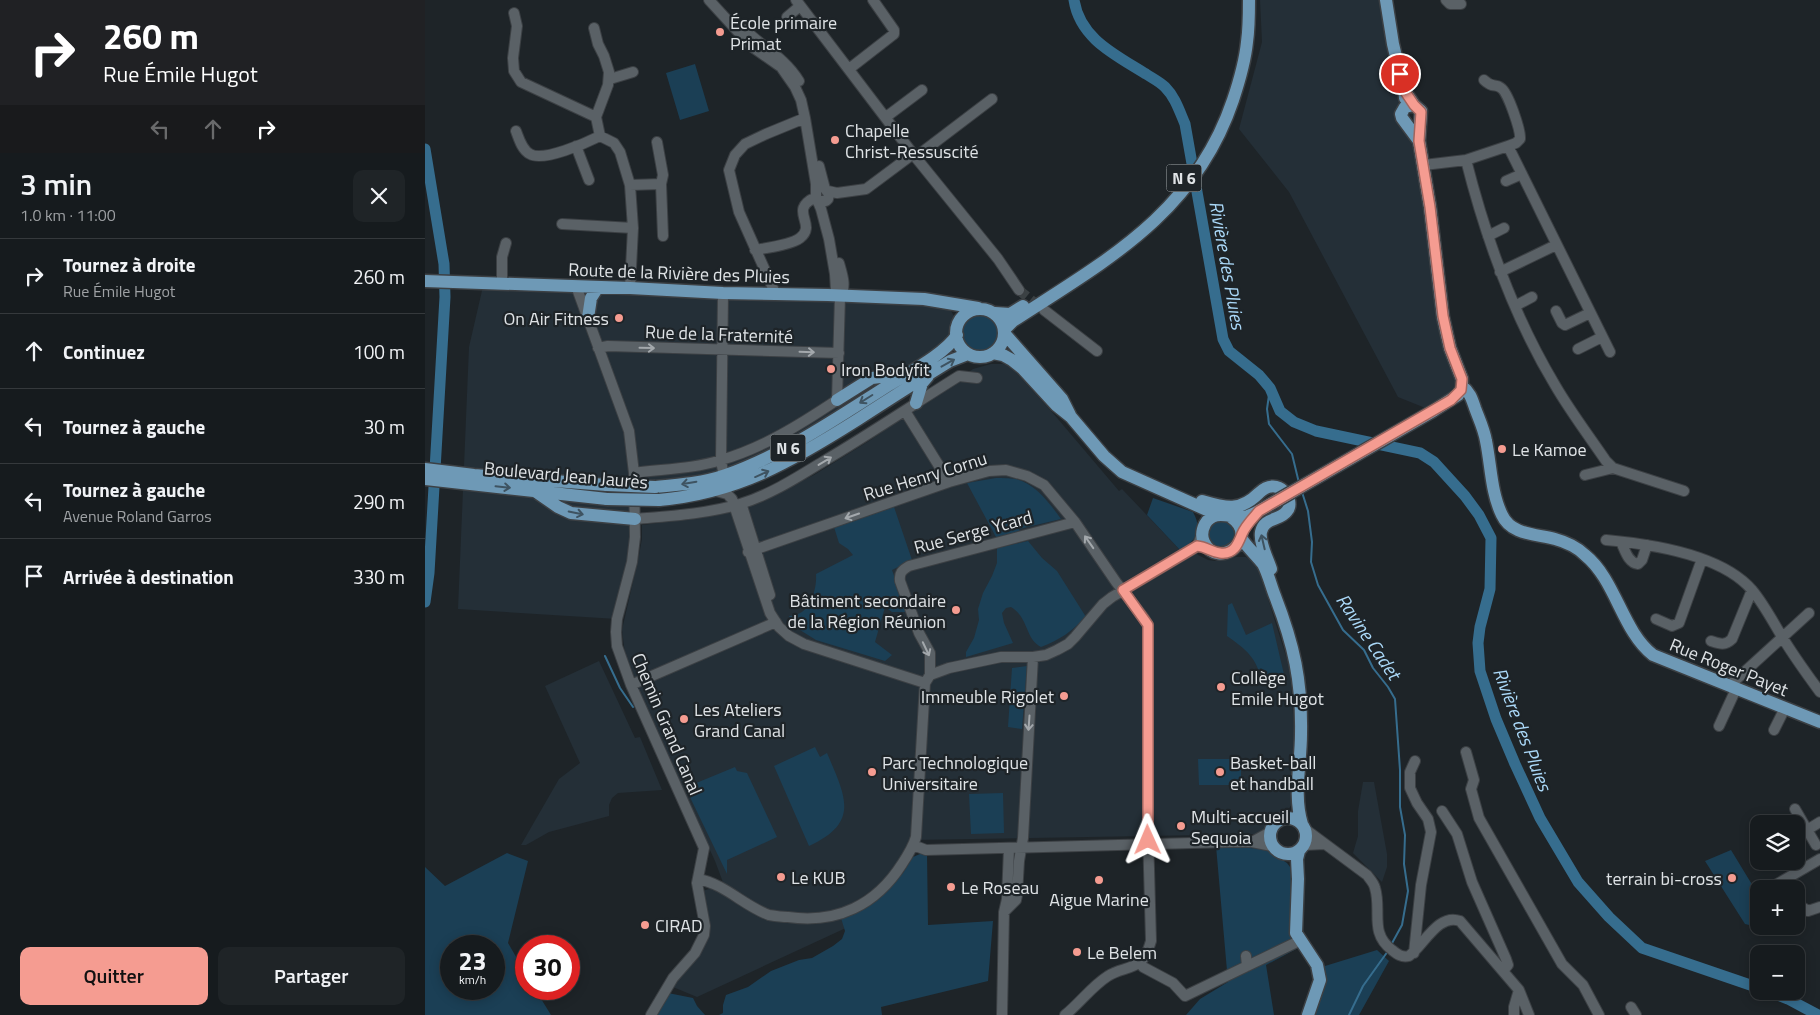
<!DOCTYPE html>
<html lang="fr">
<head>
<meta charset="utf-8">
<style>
	body { margin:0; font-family:"Titillium Web",sans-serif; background:#1f2427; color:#f1f3f6; height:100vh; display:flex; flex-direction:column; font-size:19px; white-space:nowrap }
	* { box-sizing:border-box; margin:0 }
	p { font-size:16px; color:#9ea1a4 }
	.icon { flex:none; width:28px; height:28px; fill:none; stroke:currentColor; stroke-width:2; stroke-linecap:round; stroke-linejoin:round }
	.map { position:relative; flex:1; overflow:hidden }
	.side { display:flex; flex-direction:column; background:#161b1e; width:425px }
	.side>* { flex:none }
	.guide { background:#202124; color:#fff; overflow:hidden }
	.fabs { position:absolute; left:1325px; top:815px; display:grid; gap:10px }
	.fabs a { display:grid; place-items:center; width:55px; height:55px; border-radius:10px; background:#161b1e; box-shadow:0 2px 12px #0003,0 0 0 1px #35393c; font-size:25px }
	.speed { position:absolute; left:15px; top:935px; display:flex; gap:10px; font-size:25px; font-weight:700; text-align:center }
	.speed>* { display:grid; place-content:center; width:65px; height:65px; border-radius:50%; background:#161b1e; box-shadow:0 2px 12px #0003,0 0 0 1px #35393c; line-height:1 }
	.speed small { font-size:12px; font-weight:400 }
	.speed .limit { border:8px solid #d22; background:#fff; color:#111 }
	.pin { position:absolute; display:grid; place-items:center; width:42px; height:42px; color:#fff; margin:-21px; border:2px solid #fff; border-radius:50%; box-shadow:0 1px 5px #0007 }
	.me { position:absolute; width:55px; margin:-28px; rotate:359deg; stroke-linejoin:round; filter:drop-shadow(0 0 4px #0008) }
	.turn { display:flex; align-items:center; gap:18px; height:105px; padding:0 20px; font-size:22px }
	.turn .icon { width:65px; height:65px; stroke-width:2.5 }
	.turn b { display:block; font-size:35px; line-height:42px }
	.lanes { display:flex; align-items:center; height:48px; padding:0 20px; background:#0003; justify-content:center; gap:25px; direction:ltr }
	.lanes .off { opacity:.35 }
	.round { display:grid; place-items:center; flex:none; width:52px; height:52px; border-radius:10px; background:#1f2427 }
	.overview { display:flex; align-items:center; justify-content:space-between; height:85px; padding:0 20px }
	h1 { font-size:30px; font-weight:600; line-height:38px }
	.button { display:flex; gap:10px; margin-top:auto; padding:10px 20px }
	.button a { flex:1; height:58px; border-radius:10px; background:#f59c91; color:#111; font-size:20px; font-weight:600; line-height:58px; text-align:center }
	.button a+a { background:#1f2427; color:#f1f3f6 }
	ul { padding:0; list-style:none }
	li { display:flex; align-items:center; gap:15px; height:75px; padding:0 20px; border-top:1px solid #35393c }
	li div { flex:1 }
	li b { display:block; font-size:19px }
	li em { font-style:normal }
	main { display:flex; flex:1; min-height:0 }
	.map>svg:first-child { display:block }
	.built { fill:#242f37 }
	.green { fill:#1b3f55; fill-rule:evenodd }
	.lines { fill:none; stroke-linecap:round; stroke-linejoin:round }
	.stream { stroke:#366d8e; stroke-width:2 }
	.river { stroke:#366d8e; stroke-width:11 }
	.minor-tunnel { stroke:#3b4144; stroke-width:10; stroke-dasharray:10 5; stroke-linecap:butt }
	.minor-casing { stroke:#3c4044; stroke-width:12 }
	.major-casing { stroke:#3c4044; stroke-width:15 }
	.minor { stroke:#5a6166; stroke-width:10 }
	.major { stroke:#6e99b6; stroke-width:12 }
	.major-bridge-casing { stroke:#3c4044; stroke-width:15; stroke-linecap:butt }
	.major-bridge { stroke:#6e99b6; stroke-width:12 }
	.oneway { stroke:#a3a8ac }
	.oneway2 { stroke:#3e5361 }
	.route-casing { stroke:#9f655e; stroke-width:12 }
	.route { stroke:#f59c91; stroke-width:9 }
	.poi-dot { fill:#f59c91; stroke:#1e2428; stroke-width:2 }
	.labels { text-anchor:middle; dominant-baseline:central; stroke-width:4.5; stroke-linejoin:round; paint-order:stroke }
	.shield { fill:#1e2428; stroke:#a5aaad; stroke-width:1 }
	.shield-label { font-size:16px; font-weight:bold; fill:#dfe3e6 }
	.poi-label { font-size:18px; fill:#dfe3e6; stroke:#1e2428; text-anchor:start }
	.street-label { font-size:18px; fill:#dfe3e6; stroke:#1e2428 }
	.water-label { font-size:19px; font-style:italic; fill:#abd9f9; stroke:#1e2428 }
</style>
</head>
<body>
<main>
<section class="side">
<div class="guide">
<div class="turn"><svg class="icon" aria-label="right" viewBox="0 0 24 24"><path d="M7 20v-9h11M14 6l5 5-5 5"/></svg><div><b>260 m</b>Rue Émile Hugot</div></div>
<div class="lanes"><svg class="icon off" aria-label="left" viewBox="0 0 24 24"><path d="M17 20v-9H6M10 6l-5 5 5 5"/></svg><svg class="icon off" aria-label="ahead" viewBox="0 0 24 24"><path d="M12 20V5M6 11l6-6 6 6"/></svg><svg class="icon" aria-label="right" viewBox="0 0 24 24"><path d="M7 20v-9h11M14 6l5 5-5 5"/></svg></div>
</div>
<div class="overview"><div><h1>3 min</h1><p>1.0 km · 11:00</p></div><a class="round"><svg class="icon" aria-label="close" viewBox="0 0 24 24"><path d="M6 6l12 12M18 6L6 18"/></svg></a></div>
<ul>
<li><svg class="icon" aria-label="right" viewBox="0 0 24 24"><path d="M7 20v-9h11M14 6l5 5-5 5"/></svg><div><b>Tournez à droite</b><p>Rue Émile Hugot</p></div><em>260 m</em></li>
<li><svg class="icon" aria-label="ahead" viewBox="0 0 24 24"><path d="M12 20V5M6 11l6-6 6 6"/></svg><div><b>Continuez</b></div><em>100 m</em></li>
<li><svg class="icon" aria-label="left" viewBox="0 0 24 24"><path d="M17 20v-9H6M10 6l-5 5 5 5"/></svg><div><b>Tournez à gauche</b></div><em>30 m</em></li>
<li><svg class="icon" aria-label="left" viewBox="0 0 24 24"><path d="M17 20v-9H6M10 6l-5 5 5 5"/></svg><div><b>Tournez à gauche</b><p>Avenue Roland Garros</p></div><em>290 m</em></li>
<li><svg class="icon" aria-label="arrive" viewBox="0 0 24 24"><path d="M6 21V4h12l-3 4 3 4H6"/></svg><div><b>Arrivée à destination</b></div><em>330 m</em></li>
</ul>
<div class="button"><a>Quitter</a><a>Partager</a></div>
</section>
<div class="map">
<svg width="1395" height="1015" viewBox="0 0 1395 1015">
	<rect width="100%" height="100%" fill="#1e2428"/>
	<!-- built -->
	<path class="built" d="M835 0H961L978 110 987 125 1016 305 1037 386 1008 411 973 397 864 192 814 129 837 42Z
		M59 282 518 305 526 311 533 323 532 335 482 373 299 476 209 484 210 537 192 619 33 609 44 347Z
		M566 364H578L585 366 627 412 694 491 697 489 755 550 765 544 773 555 783 560 790 561 811 557H821L827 561 834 570 865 669 870 744 867 804 863 810 853 816 837 834 485 840 469 869 453 886 430 902 414 910 423 927 272 997 248 987 278 948 285 932 277 891 299 885 290 861 205 676 200 654 197 630 213 560 217 539V525L281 517 307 512 328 505 389 475 444 441 548 369Z
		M174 661 210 738 215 737 237 790 193 793 187 798 184 805V816L124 832 101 845H96L134 779 155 763 120 686Z
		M938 782H949L962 854V867L957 882 928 853 933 836V811Z"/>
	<!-- green -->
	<path class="green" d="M270 64 284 111 255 120 241 73Z
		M536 333a19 19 0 1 1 38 0a19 19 0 1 1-38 0Z
		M571 478C577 478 585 478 591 479 611 484 625 504 636 519L594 529 595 533 572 539 542 483Z
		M728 498 768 512C778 530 771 541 755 550L722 515Z
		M469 507 487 560 467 570 482 612H467L460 607 450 642 467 655 460 661 391 640 367 625 364 616C367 616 372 615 375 613 387 607 392 586 391 574L428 555 423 549 414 543 409 527Z
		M801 519 811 532 810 540 798 550 783 544 781 529 786 522Z
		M603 541 617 558 632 571 661 617C647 631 635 640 616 647 600 639 604 618 586 607L581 608 577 613 579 623 588 643 541 657V652L549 638 554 620 553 609 558 593 567 576 572 563V548Z
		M807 603 821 635 847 623 861 683H837C832 658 822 650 802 636L803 605Z
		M602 666 597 729 583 727 587 668Z
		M390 747 395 757 402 753C420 796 436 822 384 846L349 766Z
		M773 759H816V785H774Z
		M310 767 312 771 322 773 352 837 302 860V874L262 791 264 786Z
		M578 793 579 833 546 834 544 794Z
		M791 846 841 849 862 863 865 867 867 881V934L873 948 841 965 849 1015H761L775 999 803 982Z
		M1306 850 1334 896V926H1352L1355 932 1320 924 1280 861Z
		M82 853 103 861 83 943 101 974V989H110L126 1015H0V867L20 886ZM26 946H69V989H26Z
		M502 853 503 925 568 921 563 981 456 1007 457 1015H294L298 1013V1005L301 995 323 987 346 971 374 960 387 958 408 946 417 939 420 931 416 918 462 890 478 873 488 857 495 854Z
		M952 950 964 961 934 1015H890L900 982V966Z
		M243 993 268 998 272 1006 280 1015H231Z"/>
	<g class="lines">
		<!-- stream -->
		<path class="stream" d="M845 388 842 409 844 424 867 454 874 483
			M877 492 883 511 887 542 886 562 893 585 918 630 939 650 948 668 963 687 970 699 975 770V807L980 835 979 864 983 891 977 925 966 945
			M180 656 195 688 208 707
			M924 1015 938 986 963 951"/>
		<!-- river -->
		<path class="river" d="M649 0C655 39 691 55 721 74 727 78 735 82 740 87 750 97 754 110 760 124L798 339 804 351 834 375 845 388 855 411 869 422 891 431 995 453 1009 462 1040 496 1054 515 1066 538 1065 589 1055 627 1053 643 1055 671 1071 719 1090 764 1115 818 1153 882 1184 917 1217 948 1334 988
			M0 149 19 264 20 297 4 573 0 602
			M1342 991 1363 999 1393 1015"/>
		<!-- minor-tunnel -->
		<path class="minor-tunnel" d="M594 290 617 309"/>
		<defs>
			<path id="minor" d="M284 0 326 46 356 67 370 87 376 100 380 118 391 184V197L396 209 404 239 410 274 411 291 415 296
				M371 0 488 154 573 259 594 290
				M1021 0 1025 4H1036
				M89 13 92 26 88 58 89 71 96 82 171 117
				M362 17 375 6
				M169 28 173 44 179 56 184 72 183 85 171 117 175 136
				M320 30C339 48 360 58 374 81
				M424 69 469 34V30L448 0
				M185 79 208 72
				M1059 80C1068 89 1070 83 1076 88 1083 92 1096 131 1095 139L1091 143 1083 146
				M461 117 497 90
				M91 131C94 139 97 150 105 154 118 162 161 143 175 136
				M175 136 189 143 195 152 205 185 208 228 205 288
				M232 142 238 175 236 184 238 236
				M151 146 164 180
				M492 156 567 99
				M1041 160C1061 239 1088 315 1130 385 1145 411 1164 436 1181 461L1188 468 1259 491
				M999 165 1041 160 1083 146 1185 352
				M394 166 400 189 404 194 403 199 401 201H394
				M1081 181 1097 174
				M205 185 236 184
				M403 191 412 193 441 189 488 154
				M137 224 208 228
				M1063 236 1079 228
				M330 250C341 248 366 245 375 238 393 224 362 210 391 197
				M414 263C417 274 422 287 415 296
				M1075 272 1131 245
				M77 283V257L81 243
				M151 286 204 431 209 473 210 537 207 562 192 619 191 632 192 646 206 685 279 848 272 883 280 926 279 935 270 953 248 978 226 1015
				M298 293 296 461 299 476
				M351 295 314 212 304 170 310 155 320 144 341 134 380 118
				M1090 306 1107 297
				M619 310 672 351
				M1131 311 1137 323 1140 325 1165 313
				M173 348 183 346 414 353
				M1153 349 1177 337
				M480 411 524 482
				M209 473C238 469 268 469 296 460 338 448 376 424 412 400L415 296
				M1160 475 1188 468
				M291 491 302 494 307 499 345 613 354 627 364 636 379 644 500 683
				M317 506 345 595
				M210 519C245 516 281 514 315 504 345 495 373 477 399 461 445 434 489 404 534 376L552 378
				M1181 540C1226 544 1296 554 1327 590 1338 603 1347 620 1356 635 1368 655 1381 673 1395 692
				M1196 542C1200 550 1203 563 1213 564L1217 560 1222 545
				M323 552 524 482 564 471 581 470 602 476 619 485 650 522 691 582 719 618 723 625V833L726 941C724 948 721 957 715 962 707 969 693 969 683 976 667 986 655 1003 640 1015
				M1231 619 1247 626 1254 623 1277 559
				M1286 641C1295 644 1300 646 1307 639L1327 590
				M505 675V653L494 633 475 581C474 573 477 570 484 566L650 522
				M500 683 505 675 524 668 576 657H608L621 655 632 650 643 644 650 637 678 604 687 597 768 549 772 547 777 534
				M206 685 351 622
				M1304 686 1384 613
				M1294 726 1311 689
				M1349 730 1360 708
				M1041 752 1049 780 1046 789 1054 818 1137 964 1158 985 1174 1015
				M1370 809 1391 845
				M1017 811 1032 834 1047 882 1081 959 1083 965 1078 971
				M880 829 942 875C945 879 949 883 950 888 957 911 944 933 967 950 972 954 977 958 984 956 999 945 1013 913 1035 921L1094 990 1104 1015
				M1382 830 1395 822
				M827 842 845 832
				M488 845 501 850 805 842H827L847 846
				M879 845 900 844
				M273 879C300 884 319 906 344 915 350 916 357 917 363 917 412 924 451 905 477 864 483 855 488 847 491 837L500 683
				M1361 879 1366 889
				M1347 887 1395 859
				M1371 898 1377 907 1383 911 1395 907
				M579 912 591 900 592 895 594 861 598 838 608 657
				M989 953 996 885 1006 832 1003 819 992 803 985 788V772L990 761
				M821 956 822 966
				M715 962 718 967 748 983 760 996 872 942 874 940
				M1206 1007 1211 1015
				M577 1015 579 912 582 899 584 848
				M1089 1015V1007L1094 990"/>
			<path id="major" d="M961 0 968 44 979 90 980 98
				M979 90 989 105 996 111 994 141 1005 207 1018 317 1025 348 1037 379V388L1033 395 1008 411
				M989 105 980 107 976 114 977 118 994 141
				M0 281 205 288 298 293 403 295 499 299 553 308
				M531 333a24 24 0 1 1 48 0a24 24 0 1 1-48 0Z
				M570 313 585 314 598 306
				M163 318 166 298 173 287
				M579 330 588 321C682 260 770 213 808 100 814 82 820 62 822 42 824 28 824 14 824 0
				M579 333 637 399 645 415
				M568 353 578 355 587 360 597 368 631 405 646 417 679 456 697 472 793 515
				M1037 386C1045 392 1047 399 1050 408 1054 419 1059 429 1061 441 1066 465 1066 493 1077 515 1086 535 1111 534 1130 539 1141 542 1152 547 1160 555 1191 580 1197 631 1228 655L1395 722
				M412 400 447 378 480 374
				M491 403 497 383 503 376
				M0 469 49 475 182 485
				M0 479 182 499
				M230 487C253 485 279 483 301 475 360 454 412 418 464 385 483 373 520 354 532 335
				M110 491 133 507 146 513 210 519
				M234 500C313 493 367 461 432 420 463 400 494 380 525 361L543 354
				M777 501C801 508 815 512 834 493 854 474 871 501 862 511 855 521 839 517 836 532 834 543 843 559 846 569
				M806 517C836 538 793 571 779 542 776 536 777 530 780 524 790 507 808 520 823 516 834 512 843 505 853 500
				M816 538C822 547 831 555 838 564 843 573 846 586 850 596 869 645 877 681 876 734 876 764 868 795 877 824
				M845 836a18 18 0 1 1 36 0a18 18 0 1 1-36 0Z
				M874 851 872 859 873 879 871 933 892 965 895 980 883 1015"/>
		</defs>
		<!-- minor casing -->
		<use href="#minor" class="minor-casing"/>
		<!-- major casing -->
		<use href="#major" class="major-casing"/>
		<!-- minor -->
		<use href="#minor" class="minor"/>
		<!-- major -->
		<use href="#major" class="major"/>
		<defs>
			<path id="major-bridge" d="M182 485 230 487
				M182 499 234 500
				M853 500 1008 411"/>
		</defs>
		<!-- major-bridge casing -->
		<use href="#major-bridge" class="major-bridge-casing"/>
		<!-- major-bridge -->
		<use href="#major-bridge" class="major-bridge"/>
	</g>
	<!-- one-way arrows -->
	<defs><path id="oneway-shaft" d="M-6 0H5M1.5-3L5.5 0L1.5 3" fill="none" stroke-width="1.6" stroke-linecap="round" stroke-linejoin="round" transform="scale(1.25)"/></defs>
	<g class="oneway">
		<use href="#oneway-shaft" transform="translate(222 348) rotate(1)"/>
		<use href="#oneway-shaft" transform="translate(382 352) rotate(2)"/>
		<use href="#oneway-shaft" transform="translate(400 461) rotate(-31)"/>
		<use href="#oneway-shaft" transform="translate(427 516) rotate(161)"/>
		<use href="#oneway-shaft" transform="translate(664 542) rotate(-125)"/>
		<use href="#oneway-shaft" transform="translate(501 649) rotate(65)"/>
		<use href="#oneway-shaft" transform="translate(604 723) rotate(94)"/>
	</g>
	<g class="oneway2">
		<use href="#oneway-shaft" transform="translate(523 363) rotate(-29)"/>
		<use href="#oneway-shaft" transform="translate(441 399) rotate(148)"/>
		<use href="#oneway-shaft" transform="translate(337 474) rotate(-24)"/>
		<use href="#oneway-shaft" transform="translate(264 483) rotate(170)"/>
		<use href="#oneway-shaft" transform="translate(78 487) rotate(6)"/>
		<use href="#oneway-shaft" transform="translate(151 513) rotate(12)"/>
		<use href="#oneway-shaft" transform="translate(838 542) rotate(-103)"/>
	</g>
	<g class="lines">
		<defs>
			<path id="route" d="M723 840V625L698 590 772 546C782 547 786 552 795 553 809 555 813 544 817 534 820 526 828 518 834 511L1026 400 1036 390 1037 379 1025 348 1018 316 1005 207 994 141 996 112 989 105 979 90 975 74"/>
		</defs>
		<!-- route casing -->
		<use href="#route" class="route-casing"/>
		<!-- route -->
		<use href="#route" class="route"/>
	</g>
	<!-- markers -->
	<g class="poi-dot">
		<circle cx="295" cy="32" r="5"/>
		<circle cx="410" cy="140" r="5"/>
		<circle cx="194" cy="318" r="5"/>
		<circle cx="406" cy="369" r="5"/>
		<circle cx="1077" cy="449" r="5"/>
		<circle cx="531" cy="610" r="5"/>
		<circle cx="796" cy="687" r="5"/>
		<circle cx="639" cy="696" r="5"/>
		<circle cx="259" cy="719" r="5"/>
		<circle cx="447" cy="772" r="5"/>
		<circle cx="795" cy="772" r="5"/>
		<circle cx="756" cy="826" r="5"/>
		<circle cx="356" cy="877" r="5"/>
		<circle cx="1307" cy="878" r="5"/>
		<circle cx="674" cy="880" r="5"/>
		<circle cx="526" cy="887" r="5"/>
		<circle cx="220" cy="925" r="5"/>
		<circle cx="652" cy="952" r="5"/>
	</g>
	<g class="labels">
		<!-- shield labels -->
		<g class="shield">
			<rect x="741.5" y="164.5" width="35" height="27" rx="4"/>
			<rect x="345.5" y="434.5" width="35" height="27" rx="4"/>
		</g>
		<g class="shield-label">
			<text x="759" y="178">N 6</text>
			<text x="363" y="448">N 6</text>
		</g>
		<!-- poi labels -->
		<g class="poi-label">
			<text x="305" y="22">École primaire<tspan x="305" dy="21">Primat</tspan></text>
			<text x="420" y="130">Chapelle<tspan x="420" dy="21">Christ-Ressuscité</tspan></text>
			<text x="184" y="318" text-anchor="end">On Air Fitness</text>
			<text x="416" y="369">Iron Bodyfit</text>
			<text x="1087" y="449">Le Kamoe</text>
			<text x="521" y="600" text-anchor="end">Bâtiment secondaire<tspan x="521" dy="21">de la Région Réunion</tspan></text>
			<text x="806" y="677">Collège<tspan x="806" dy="21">Emile Hugot</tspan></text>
			<text x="629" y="696" text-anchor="end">Immeuble Rigolet</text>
			<text x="269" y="709">Les Ateliers<tspan x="269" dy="21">Grand Canal</tspan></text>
			<text x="457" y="762">Parc Technologique<tspan x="457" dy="21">Universitaire</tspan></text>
			<text x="805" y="762">Basket-ball<tspan x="805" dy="21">et handball</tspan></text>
			<text x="766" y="816">Multi-accueil<tspan x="766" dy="21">Sequoia</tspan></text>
			<text x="366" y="877">Le KUB</text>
			<text x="1297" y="878" text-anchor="end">terrain bi-cross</text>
			<text x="536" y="887">Le Roseau</text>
			<text x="674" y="899" text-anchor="middle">Aigue Marine</text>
			<text x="230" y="925">CIRAD</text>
			<text x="662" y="952">Le Belem</text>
		</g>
		<!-- street labels -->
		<g class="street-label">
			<text transform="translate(254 273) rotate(2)">Route de la Rivière des Pluies</text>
			<text transform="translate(294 334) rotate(2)">Rue de la Fraternité</text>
			<text transform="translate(141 475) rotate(5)">Boulevard Jean Jaurès</text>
			<text transform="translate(500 476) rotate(-17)">Rue Henry Cornu</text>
			<text transform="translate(548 532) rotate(-15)">Rue Serge Ycard</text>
			<text transform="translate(1304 667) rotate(22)">Rue Roger Payet</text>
			<text transform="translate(242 724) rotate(67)">Chemin Grand Canal</text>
		</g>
		<!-- water labels -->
		<g class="water-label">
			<text transform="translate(803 265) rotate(80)">Rivière des Pluies</text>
			<text transform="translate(944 636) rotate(56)">Ravine Cadet</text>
			<text transform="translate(1098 729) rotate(69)">Rivière des Pluies</text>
		</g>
	</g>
</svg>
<div class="fabs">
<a><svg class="icon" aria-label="layers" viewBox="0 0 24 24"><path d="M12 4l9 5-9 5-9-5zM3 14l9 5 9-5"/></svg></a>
<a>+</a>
<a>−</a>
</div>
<div class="speed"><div>23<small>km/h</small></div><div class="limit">30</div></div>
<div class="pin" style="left:975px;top:74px;background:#d93025"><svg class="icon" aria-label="arrive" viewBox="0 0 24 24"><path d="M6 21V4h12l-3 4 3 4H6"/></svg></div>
<svg class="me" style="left:723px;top:840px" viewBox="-20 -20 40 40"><path d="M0-17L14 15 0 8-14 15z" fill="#f59c91" stroke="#fff" stroke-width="4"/></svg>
</div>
</main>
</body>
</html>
